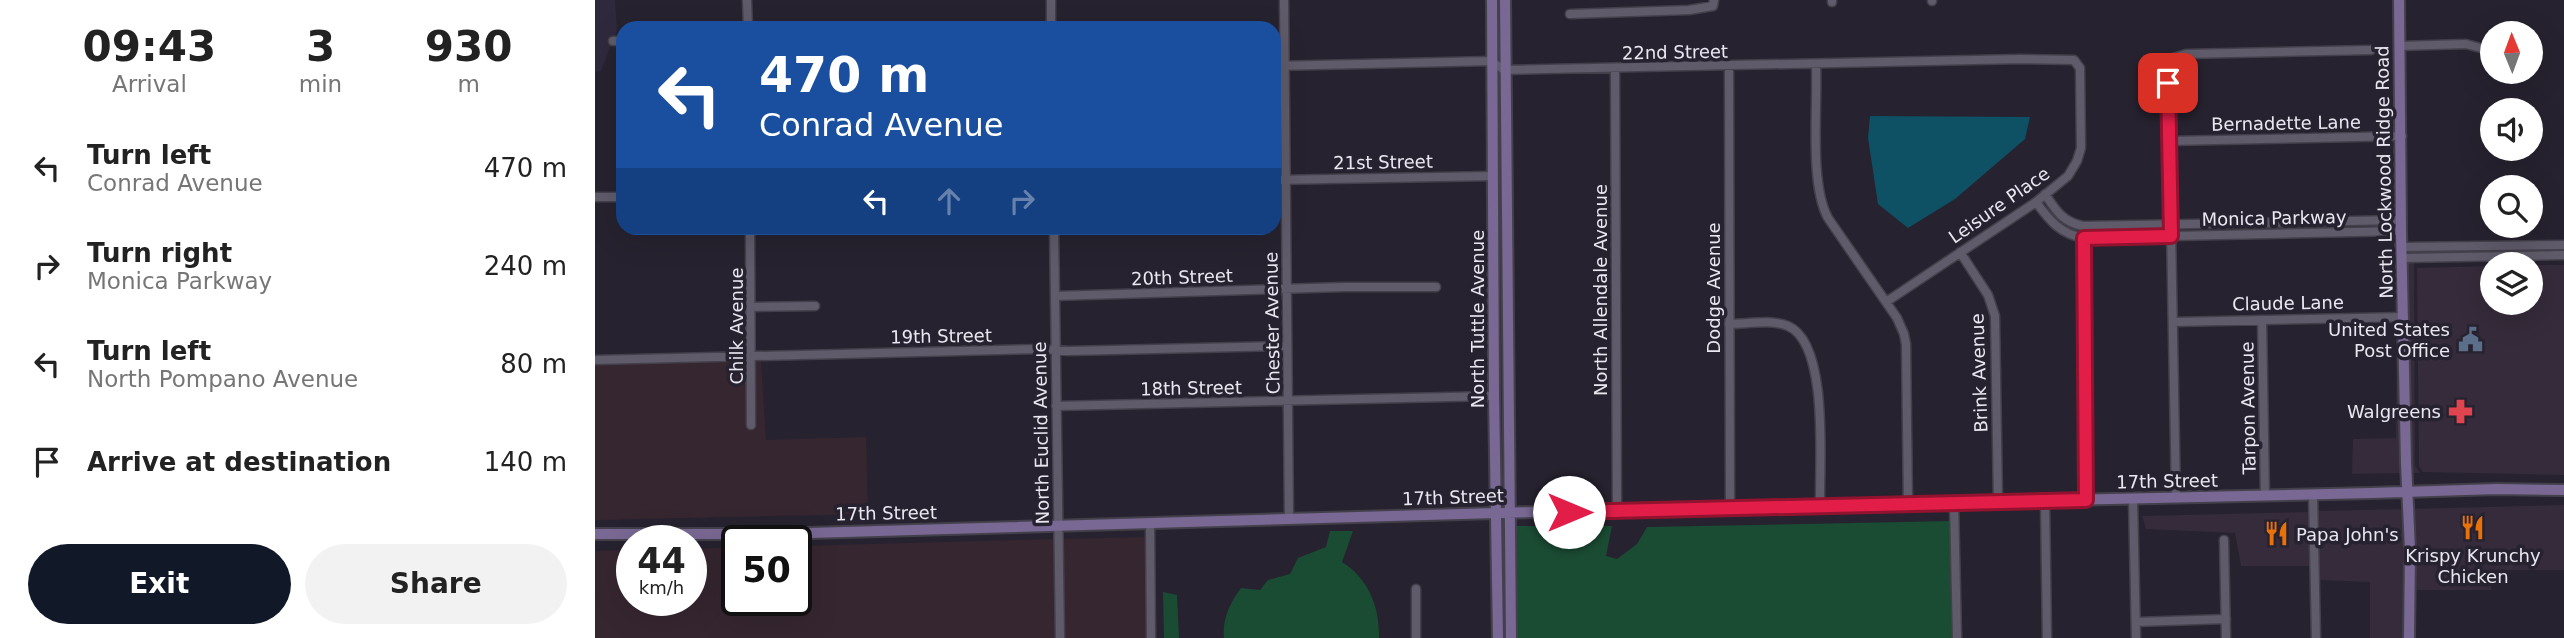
<!DOCTYPE html>
<html lang="en">
<head>
<meta charset="utf-8">
<style>
	body { margin:0; font-family:"DejaVu Sans",sans-serif; background:#f2f2f2; color:#222; height:100vh; display:flex; flex-direction:column; font-size:26px; white-space:nowrap }
	* { box-sizing:border-box; margin:0 }
	p { font-size:23px; color:#767676 }
	.icon { flex:none; width:38px; height:38px; fill:none; stroke:currentColor; stroke-width:2; stroke-linecap:round; stroke-linejoin:round }
	.map { position:relative; flex:1; overflow:hidden }
	.panel { display:flex; flex-direction:column; background:#fff; width:595px }
	.panel>* { flex:none }
	.guide { position:absolute; left:21px; top:21px; width:665px; height:214px; border-radius:21px; box-shadow:0 7px 28px #0002; background:#1a4fa0; color:#fff; overflow:hidden }
	.needle { width:46px; rotate:359deg }
	.controls { position:absolute; left:1885px; top:21px; display:grid; gap:14px }
	.controls a { display:grid; place-items:center; width:63px; height:63px; border-radius:50%; background:#fff; box-shadow:0 7px 28px #0002; font-size:35px }
	.speed { position:absolute; left:21px; top:525px; display:flex; gap:14px; font-size:35px; font-weight:700; text-align:center }
	.speed>* { display:grid; place-content:center; width:91px; height:91px; border-radius:50%; background:#fff; box-shadow:0 7px 28px #0002; line-height:1 }
	.speed small { font-size:18px; font-weight:400 }
	.speed .limit { border:4px solid #111; border-radius:10px; background:#fff; color:#111 }
	.pin { position:absolute; display:grid; place-items:center; width:60px; height:60px; color:#fff; margin:-30px; border-radius:14px; box-shadow:0 4px 10px #0006 }
	.me { position:absolute; width:77px; margin:-38px; rotate:90deg; stroke-linejoin:round; filter:drop-shadow(0 0 5px #0008) }
	.turn { display:flex; align-items:center; gap:24px; height:147px; padding:0 28px; font-size:32px }
	.turn .icon { width:91px; height:91px; stroke-width:2.5 }
	.turn b { display:block; font-size:49px; line-height:60px }
	.lanes { display:flex; align-items:center; height:66px; padding:0 28px; background:#0003; justify-content:center; gap:35px; direction:ltr }
	.lanes .off { opacity:.35 }
	.eta { display:flex; justify-content:space-evenly; align-items:center; height:119px; text-align:center }
	.eta b { font-size:42px; font-weight:700; line-height:49px }
	.action { display:flex; gap:14px; margin-top:auto; padding:14px 28px }
	.action a { flex:1; height:80px; border-radius:42px; background:#111827; color:#fff; font-size:28px; font-weight:700; line-height:80px; text-align:center }
	.action a+a { background:#f2f2f2; color:#222 }
	ul { padding:0; list-style:none }
	li { display:flex; align-items:center; gap:21px; height:98px; padding:0 28px }
	li div { flex:1 }
	li b { display:block; font-size:26px }
	li em { font-style:normal }
	main { display:flex; flex:1; min-height:0 }
	.map>svg:first-child { display:block }
	.commercial { fill:#352b3a }
	.industrial { fill:#362630 }
	.built { fill:#2f293d }
	.green { fill:#1a4b33 }
	.water { fill:#0e5064 }
	.lines { fill:none; stroke-linecap:round; stroke-linejoin:round }
	.street-casing { stroke:#44404b; stroke-width:11 }
	.secondary-casing { stroke:#44404b; stroke-width:14 }
	.street { stroke:#5f5b6a; stroke-width:8 }
	.secondary { stroke:#786893; stroke-width:10 }
	.route-casing { stroke:#92132f; stroke-width:18 }
	.route { stroke:#e11d48; stroke-width:12 }
	.labels { text-anchor:middle; dominant-baseline:central; stroke-width:7; stroke-linejoin:round; paint-order:stroke }
	.street-label { font-size:18px; fill:#eae7f1; stroke:#26222f }
	.poi-label { font-size:18px; fill:#eae7f1; stroke:#26222f; text-anchor:end }
</style>
</head>
<body>
<main>
<section class="panel">
<div class="eta">
<div><b>09:43</b><p>Arrival</p></div>
<div><b>3</b><p>min</p></div>
<div><b>930</b><p>m</p></div>
</div>
<ul>
<li><svg class="icon" aria-label="left" viewBox="0 0 24 24"><path d="M17 20v-9H6M10 6l-5 5 5 5"/></svg><div><b>Turn left</b><p>Conrad Avenue</p></div><em>470 m</em></li>
<li><svg class="icon" aria-label="right" viewBox="0 0 24 24"><path d="M7 20v-9h11M14 6l5 5-5 5"/></svg><div><b>Turn right</b><p>Monica Parkway</p></div><em>240 m</em></li>
<li><svg class="icon" aria-label="left" viewBox="0 0 24 24"><path d="M17 20v-9H6M10 6l-5 5 5 5"/></svg><div><b>Turn left</b><p>North Pompano Avenue</p></div><em>80 m</em></li>
<li><svg class="icon" aria-label="arrive" viewBox="0 0 24 24"><path d="M6 21V4h12l-3 4 3 4H6"/></svg><div><b>Arrive at destination</b></div><em>140 m</em></li>
</ul>
<div class="action"><a>Exit</a><a>Share</a></div>
</section>
<div class="map">
<svg width="1969" height="638" viewBox="0 0 1969 638">
	<rect width="100%" height="100%" fill="#26222f"/>
	<!-- commercial -->
	<path class="commercial" d="M1812 262H1819L1820 466 1825 473H1815Z
		M1936 265H1969V475L1828 472 1824 466 1822 268 1897 266V303H1936Z
		M1802 321H1805L1808 473 1757 474 1758 439 1801 438Z
		M1969 505V570H1899L1896 573V590H1822L1820 594V638H1818V509Z
		M1810 509V638H1775V582L1724 580 1722 511Z
		M1715 512 1716 566H1646L1640 533 1551 529 1547 516Z"/>
	<!-- industrial -->
	<path class="industrial" d="M153 360V430L160 429 161 360H166L171 440 271 437 273 514 0 520V364Z
		M551 537 552 638H469L467 539Z
		M459 539 461 638H0V551L37 550V600H96V549L142 547V600H201V546Z"/>
	<!-- built -->
	<path class="built" d="M0 0H20L22 30 6 71 0 72Z"/>
	<!-- green -->
	<path class="green" d="M1356 521 1358 638H920L918 526H1017L1011 556 1022 559 1042 544 1052 527Z
		M735 531H758L747 562C773 578 785 607 784 638H629C627 619 635 603 646 588L665 590 673 580 695 574 703 558 731 547Z
		M568 592 582 595 584 638H569Z"/>
	<!-- water -->
	<path class="water" d="M1275 116 1435 117 1430 139 1360 199 1313 228 1283 204 1273 138Z"/>
	<g class="lines">
		<defs>
			<path id="street" d="M152 0 153 28
				M689 0 694 519
				M1237 0V2
				M1337 0V1
				M975 14 1094 10 1118 6 1119 0
				M456 28V0
				M18 41H28
				M1805 46 1871 44 1893 50
				M1221 64C1223 106 1214 183 1233 218L1302 318 1309 334 1311 344 1313 505
				M679 66 896 61 909 70 1425 59 1479 60 1485 68 1486 148 1482 161 1473 176 1441 202 1291 302
				M1134 66 1135 509
				M1020 69 1022 512
				M1575 141 1807 136
				M679 180 898 176
				M1450 194C1461 211 1468 222 1488 226L1806 220
				M0 197H28
				M1441 202C1454 220 1465 234 1489 238L1806 231
				M155 228 156 425
				M459 228 465 638
				M1489 233 1491 500
				M1807 247 1969 245
				M1365 252 1393 295 1400 316 1403 502
				M1808 258 1969 255
				M460 296 749 287H841
				M157 307 220 306
				M1667 320 1670 496
				M1578 322 1809 317
				M1134 324C1152 324 1177 319 1193 326 1235 344 1224 467 1225 507
				M0 360 446 349 474 351 692 346
				M461 406 899 396
				M1718 495 1721 638
				M1581 498 1573 66 1575 59 1591 54 1776 50
				M1538 499 1541 638
				M1450 501 1452 638
				M1359 503 1362 638
				M555 524 556 638
				M1629 540 1631 638
				M821 589V638
				M1541 622 1631 619"/>
			<path id="secondary" d="M897 0 899 396 903 638
				M910 0 916 638
				M1804 0 1806 231 1811 463 1815 550 1814 638
				M0 534H179L901 513 1776 493 1902 489 1969 490"/>
		</defs>
		<!-- street casing -->
		<use href="#street" class="street-casing"/>
		<!-- secondary casing -->
		<use href="#secondary" class="secondary-casing"/>
		<!-- street -->
		<use href="#street" class="street"/>
		<!-- secondary -->
		<use href="#secondary" class="secondary"/>
	</g>
	<g class="lines">
		<defs>
			<path id="route" d="M974 512 1491 500 1489 238 1576 236 1573 83"/>
		</defs>
		<!-- route casing -->
		<use href="#route" class="route-casing"/>
		<!-- route -->
		<use href="#route" class="route"/>
	</g>
	<!-- icons -->
	<defs>
		<symbol id="civic-bare" viewBox="-9 -9 18 18"><path d="M-.6-6.5H3V-4.5H.6V-3L4-1V1h2V6H-6V1h2V-1L-.6-3ZM-1.2 2.5V6h2.4V2.5Z" fill="#5c6f8a" stroke="#26222f" stroke-width="2.5" paint-order="stroke"/></symbol>
		<symbol id="pharmacy-bare" viewBox="-9 -9 18 18"><path d="M-2-6h4v4h4v4h-4v4h-4v-4h-4v-4h4Z" fill="#e0444e" stroke="#26222f" stroke-width="2.5" paint-order="stroke"/></symbol>
		<symbol id="restaurant-bare" viewBox="-9 -9 18 18"><path d="M-5-6h1v4h1v-4h1v4h1v-4h1v5L-1.5 .5V6h-2V.5L-5-1ZM5-6V6H3V1.5H1.5Q1.5-4 5-6Z" fill="#e8710a" stroke="#26222f" stroke-width="2.5" paint-order="stroke"/></symbol>
	</defs>
	<g fill-rule="evenodd">
		<use href="#civic-bare" x="1858" y="322" width="35" height="35"/>
		<use href="#pharmacy-bare" x="1848" y="394" width="35" height="35"/>
		<use href="#restaurant-bare" x="1860" y="510" width="35" height="35"/>
		<use href="#restaurant-bare" x="1664" y="516" width="35" height="35"/>
	</g>
	<g class="labels">
		<!-- street labels -->
		<g class="street-label">
			<text transform="translate(1080 52) rotate(-1)">22nd Street</text>
			<text transform="translate(1691 123) rotate(-1)">Bernadette Lane</text>
			<text transform="translate(788 162) rotate(-1)">21st Street</text>
			<text transform="translate(1789 172) rotate(-91)">North Lockwood Ridge Road</text>
			<text transform="translate(1404 205) rotate(-35)">Leisure Place</text>
			<text transform="translate(1679 218) rotate(-1)">Monica Parkway</text>
			<text transform="translate(587 277) rotate(-2)">20th Street</text>
			<text transform="translate(1118 288) rotate(-90)">Dodge Avenue</text>
			<text transform="translate(1005 290) rotate(-90)">North Allendale Avenue</text>
			<text transform="translate(1693 303) rotate(-1)">Claude Lane</text>
			<text transform="translate(882 319) rotate(-90)">North Tuttle Avenue</text>
			<text transform="translate(677 323) rotate(-91)">Chester Avenue</text>
			<text transform="translate(141 326) rotate(-90)">Chilk Avenue</text>
			<text transform="translate(346 336) rotate(-1)">19th Street</text>
			<text transform="translate(1384 373) rotate(-92)">Brink Avenue</text>
			<text transform="translate(596 388) rotate(-1)">18th Street</text>
			<text transform="translate(1653 408) rotate(-91)">Tarpon Avenue</text>
			<text transform="translate(446 433) rotate(-91)">North Euclid Avenue</text>
			<text transform="translate(1572 481) rotate(-1)">17th Street</text>
			<text transform="translate(858 497) rotate(-2)">17th Street</text>
			<text transform="translate(291 513) rotate(-1)">17th Street</text>
		</g>
		<!-- poi labels -->
		<g class="poi-label">
			<text x="1855" y="329">United States<tspan x="1855" dy="21">Post Office</tspan></text>
			<text x="1846" y="411">Walgreens</text>
			<text x="1701" y="534" text-anchor="start">Papa John's</text>
			<text x="1878" y="555" text-anchor="middle">Krispy Krunchy<tspan x="1878" dy="21">Chicken</tspan></text>
		</g>
	</g>
</svg>
<div class="controls">
<a><svg class="needle" viewBox="-14 -14 28 28"><path d="M0-13l5 13h-10z" fill="#e53935"/><path d="M0 13l5-13h-10z" fill="#767676"/></svg></a>
<a><svg class="icon" aria-label="sound" viewBox="0 0 24 24"><path d="M4 9h4l5-4v14l-5-4H4zM17 9q2 3 0 6"/></svg></a>
<a><svg class="icon" aria-label="search" viewBox="0 0 24 24"><circle cx="10" cy="10" r="6"/><path d="M15 15l6 6"/></svg></a>
<a><svg class="icon" aria-label="layers" viewBox="0 0 24 24"><path d="M12 4l9 5-9 5-9-5zM3 14l9 5 9-5"/></svg></a>
</div>
<div class="speed"><div>44<small>km/h</small></div><div class="limit">50</div></div>
<div class="pin" style="left:1573px;top:83px;background:#d93025"><svg class="icon" aria-label="arrive" viewBox="0 0 24 24"><path d="M6 21V4h12l-3 4 3 4H6"/></svg></div>
<svg class="me" style="left:974px;top:512px" viewBox="-20 -20 40 40"><circle r="19" fill="#fff"/><path d="M0-13L10 11 0 6-10 11z" fill="#e11d48"/></svg>
<div class="guide">
<div class="turn"><svg class="icon" aria-label="left" viewBox="0 0 24 24"><path d="M17 20v-9H6M10 6l-5 5 5 5"/></svg><div><b>470 m</b>Conrad Avenue</div></div>
<div class="lanes"><svg class="icon" aria-label="left" viewBox="0 0 24 24"><path d="M17 20v-9H6M10 6l-5 5 5 5"/></svg><svg class="icon off" aria-label="ahead" viewBox="0 0 24 24"><path d="M12 20V5M6 11l6-6 6 6"/></svg><svg class="icon off" aria-label="right" viewBox="0 0 24 24"><path d="M7 20v-9h11M14 6l5 5-5 5"/></svg></div>
</div>
</div>
</main>
</body>
</html>
